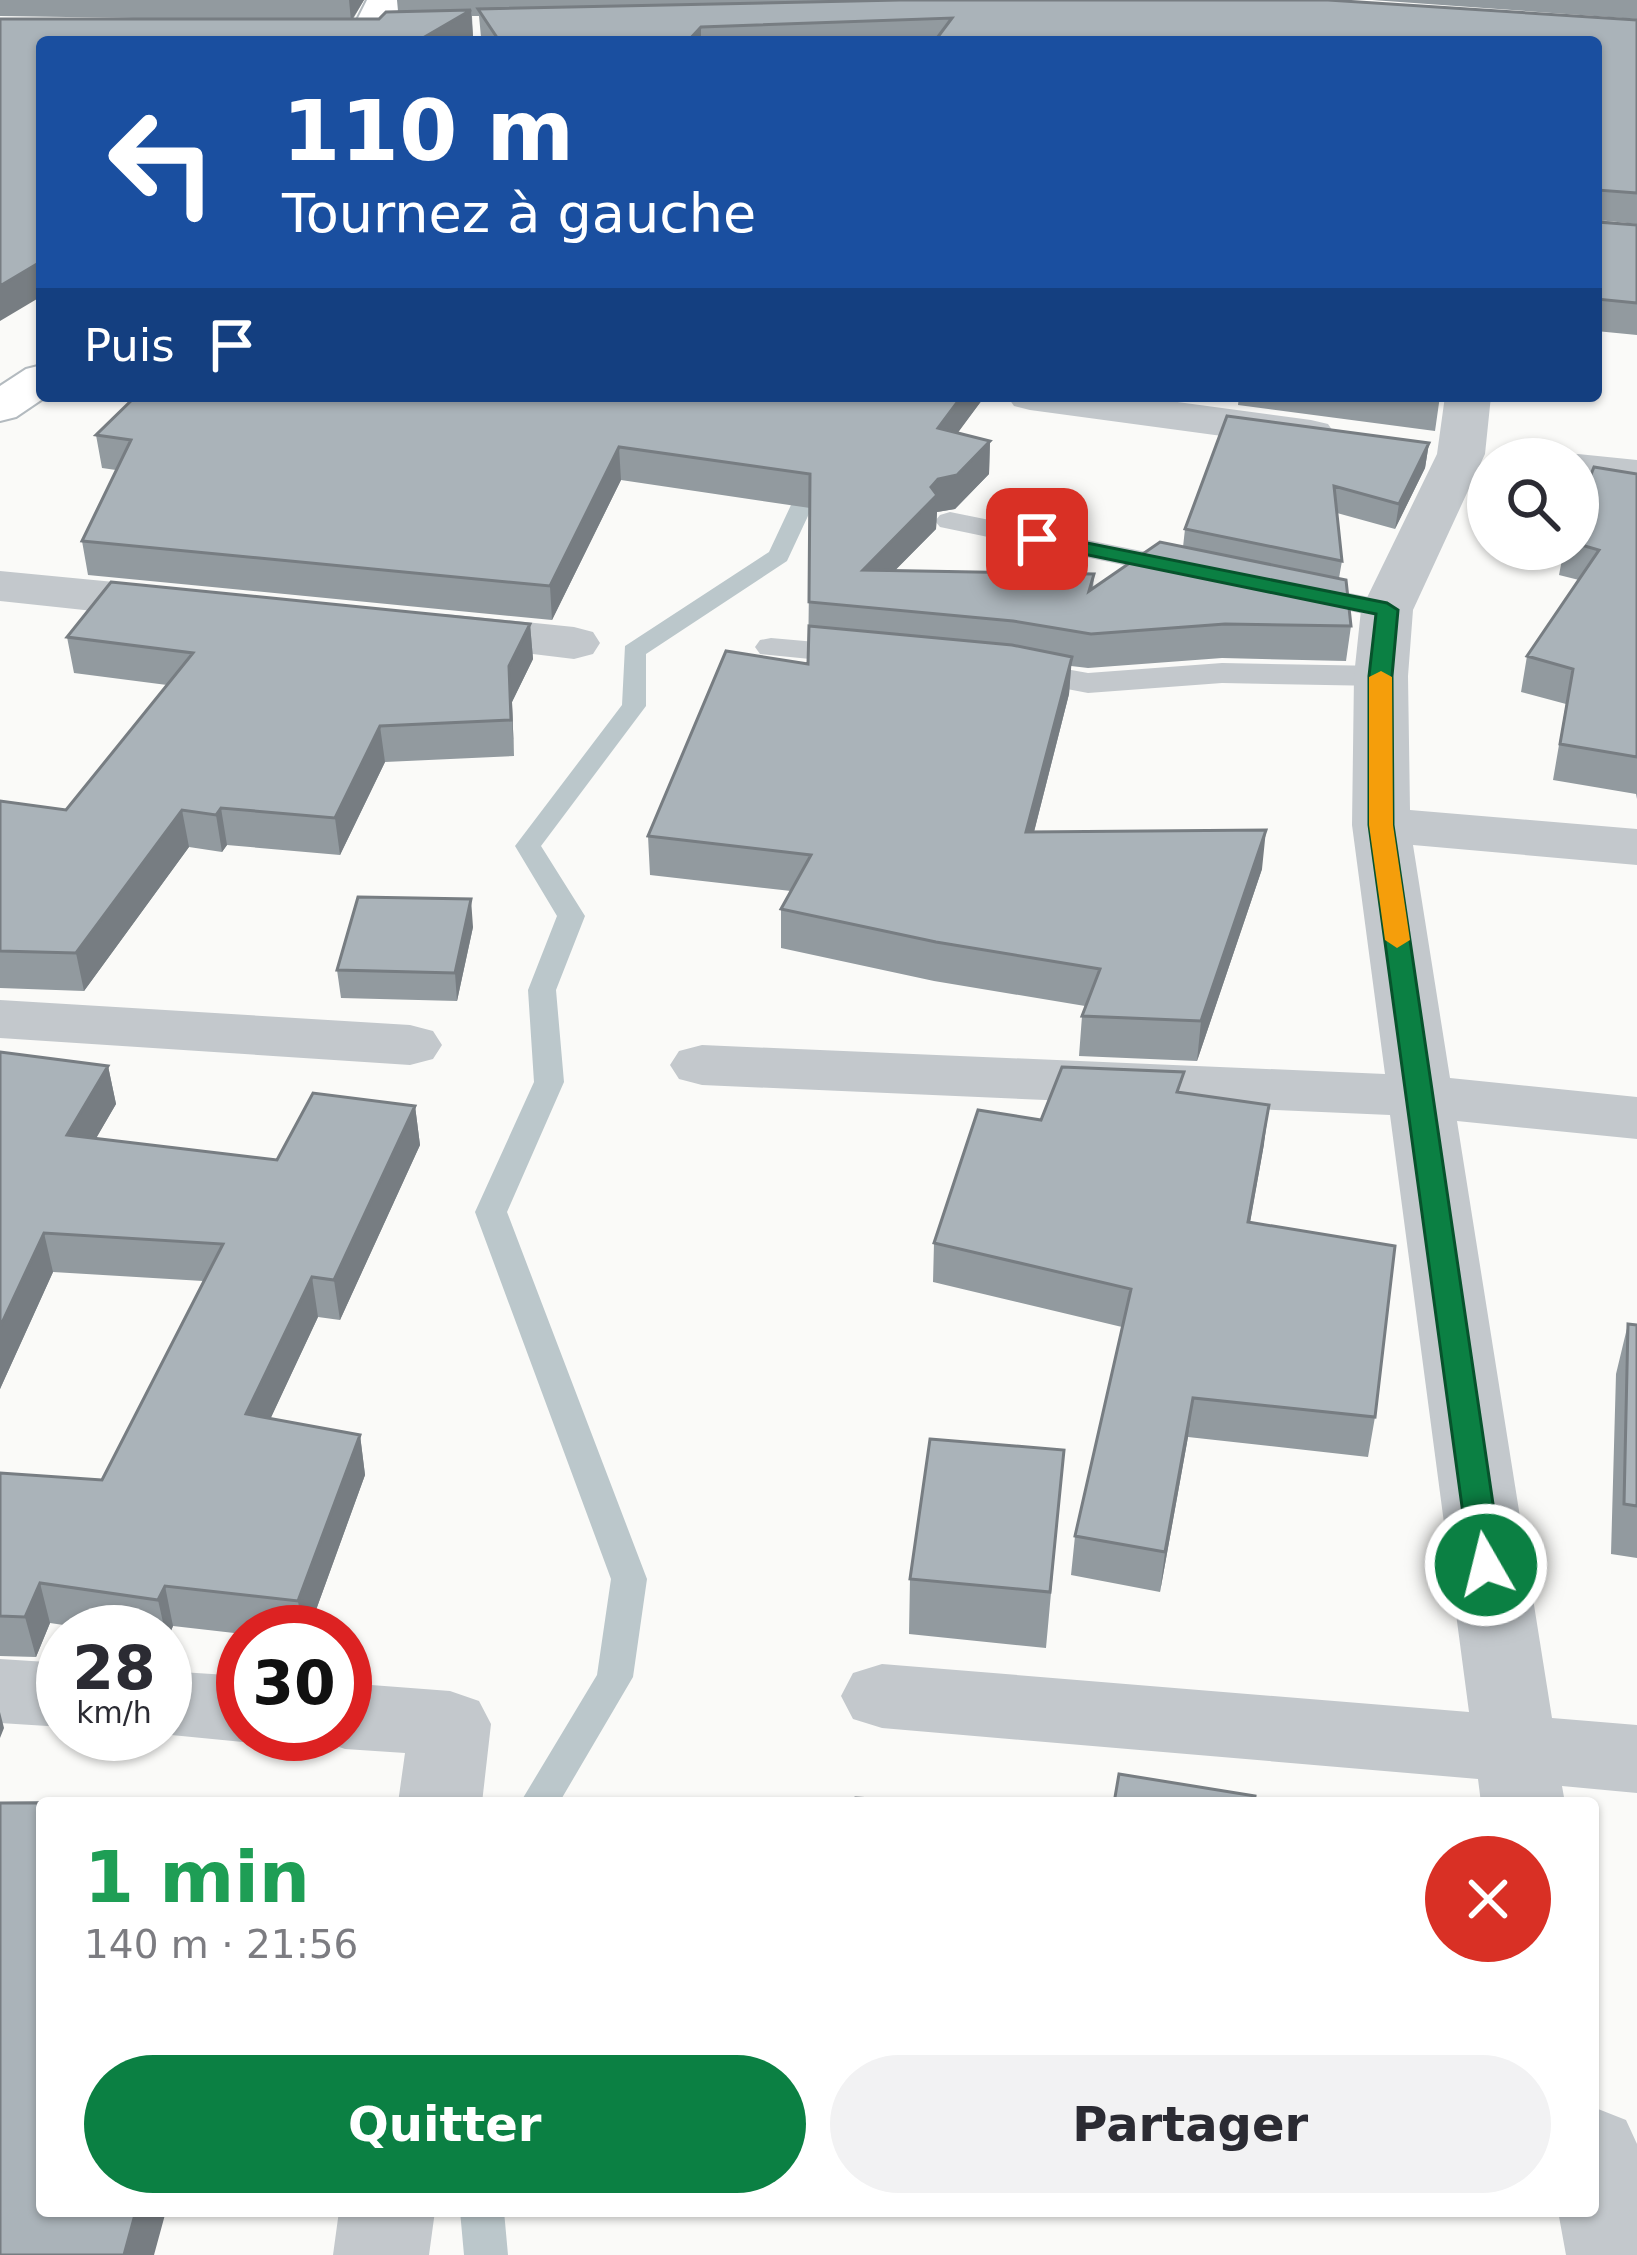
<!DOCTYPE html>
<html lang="fr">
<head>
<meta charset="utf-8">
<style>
	body { margin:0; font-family:"DejaVu Sans",sans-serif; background:#f2f2f3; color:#2b2b33; height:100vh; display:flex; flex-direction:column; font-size:45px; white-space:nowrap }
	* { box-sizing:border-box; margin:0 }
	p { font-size:39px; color:#7c7c81 }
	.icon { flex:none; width:66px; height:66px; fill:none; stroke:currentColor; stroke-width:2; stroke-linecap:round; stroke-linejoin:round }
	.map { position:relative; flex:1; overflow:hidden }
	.sheet { position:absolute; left:36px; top:1797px; width:1563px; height:420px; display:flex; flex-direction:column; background:#fff; border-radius:12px; box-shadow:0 3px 9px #0004 }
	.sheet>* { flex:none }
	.guide { position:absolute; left:36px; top:36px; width:1566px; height:366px; border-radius:12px; box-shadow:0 3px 9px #0004; background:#1a4fa0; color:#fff; overflow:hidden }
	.controls { position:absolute; left:1467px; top:438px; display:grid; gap:24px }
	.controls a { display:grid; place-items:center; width:132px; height:132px; border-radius:50%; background:#fff; box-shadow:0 3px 9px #0004; font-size:60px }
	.speed { position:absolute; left:36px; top:1605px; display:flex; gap:24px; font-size:60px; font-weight:700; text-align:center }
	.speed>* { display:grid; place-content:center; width:156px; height:156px; border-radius:50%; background:#fff; box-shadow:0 3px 9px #0004; line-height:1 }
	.speed small { font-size:30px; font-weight:400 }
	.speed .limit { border:18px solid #d22; background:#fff; color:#111 }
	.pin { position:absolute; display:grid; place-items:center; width:102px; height:102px; color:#fff; margin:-51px; border-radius:24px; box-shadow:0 6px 18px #0006 }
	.me { position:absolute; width:132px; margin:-66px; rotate:352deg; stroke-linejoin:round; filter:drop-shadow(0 0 9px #0008) }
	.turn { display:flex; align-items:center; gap:42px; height:252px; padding:0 48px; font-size:54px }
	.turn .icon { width:156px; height:156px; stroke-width:2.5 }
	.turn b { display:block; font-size:84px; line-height:102px }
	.then { display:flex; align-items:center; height:114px; padding:0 48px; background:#0003; gap:24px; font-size:45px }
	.round { display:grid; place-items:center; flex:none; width:126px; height:126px; border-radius:63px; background:#f2f2f3 }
	.overview { display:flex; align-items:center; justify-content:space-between; height:204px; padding:0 48px }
	h1 { font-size:72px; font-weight:800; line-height:90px; color:#1e9e55 }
	.primary-button { display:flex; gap:24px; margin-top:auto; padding:24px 48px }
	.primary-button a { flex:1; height:138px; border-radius:72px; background:#0b8043; color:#fff; font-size:48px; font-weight:800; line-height:138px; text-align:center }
	.primary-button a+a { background:#f2f2f3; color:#2b2b33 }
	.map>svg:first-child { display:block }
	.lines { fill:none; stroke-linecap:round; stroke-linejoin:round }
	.stream { fill:#bbc7cb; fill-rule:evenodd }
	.secondary-casing { stroke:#b3babf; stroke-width:4 }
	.lane { fill:#c3c8cc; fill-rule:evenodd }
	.street { fill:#c3c8cc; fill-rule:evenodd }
	.secondary { fill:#fff; fill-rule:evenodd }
	.wall { fill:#929a9f }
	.shaded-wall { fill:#777d82 }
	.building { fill:#aab3b9; stroke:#777d82; stroke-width:3 }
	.route { fill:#0b8043; stroke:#07532c; stroke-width:3 }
	.slow { fill:#f59e0b }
</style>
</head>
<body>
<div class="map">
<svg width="1637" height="2255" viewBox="0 0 1637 2255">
	<rect width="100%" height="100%" fill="#fafaf8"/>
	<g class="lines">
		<!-- stream -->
		<path class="stream" d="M817 466 828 473 787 561 646 654V706L541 846 585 916 556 990 564 1082 507 1212 647 1579 633 1677 559 1803H520L597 1675 611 1579 475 1212 534 1082 528 990 557 916 515 846 622 705 625 646 769 552 806 473Z
			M460 2211H504L508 2255H464Z"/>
		<defs>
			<path id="secondary" d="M367 0H403L382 42H346Z
				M42 365V396H47L16 417 0 421V386L26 369Z"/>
		</defs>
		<!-- secondary casing -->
		<use href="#secondary" class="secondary-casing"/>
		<!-- lane -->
		<path class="lane" d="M950 512 1186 560 1201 569 1186 578 940 527 935 521 940 515Z
			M1296 582 1398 603 1402 610 1387 619 1285 597 1281 591 1285 585Z
			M771 638 861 646 877 655 861 664 760 654 755 647 760 640Z
			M1021 661 1088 673 1222 663 1381 666 1397 676 1381 686 1222 683 1088 693 1010 678 1005 671 1010 664Z"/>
		<!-- street -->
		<path class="street" d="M1007 396H1133L1311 420 1328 424 1335 434 1328 444 1311 448 1030 410 1014 406Z
			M1445 396H1491L1485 454 1413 610 1408 676 1410 810 1637 829V865L1413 845 1450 1078 1637 1097V1139L1457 1121 1552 1718 1637 1725V1793L1562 1786 1565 1803H1481L1478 1779 882 1728 853 1719 841 1696 853 1673 882 1664 1469 1712 1390 1115 702 1085 679 1079 670 1065 679 1051 702 1045 1385 1074 1352 825 1354 676 1361 610 1437 454Z
			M1578 454 1637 460V490L1578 482V459H1560Z
			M0 571 187 589 205 594 213 605 205 616 187 621 0 601Z
			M445 614 574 627 593 632 600 643 593 654 574 659 426 641 419 630 426 619Z
			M0 1000 410 1025 433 1031 442 1045 433 1059 410 1065 0 1038Z
			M0 1659 63 1663V1727L0 1723Z
			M165 1671 243 1676V1734H266L243 1742 161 1734H165Z
			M345 1683 450 1691 479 1701 491 1724 482 1803H398L405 1753 345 1749 316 1739 313 1734H345Z
			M1593 2107 1626 2120 1637 2144V2255H1566L1558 2211H1593Z
			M339 2211H435L429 2255H333Z"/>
		<!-- secondary -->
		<use href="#secondary" class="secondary"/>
	</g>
	<!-- wall -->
	<path class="wall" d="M0 0H364L353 19H379L398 11 397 0H1328L1637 20V224L1598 220 1637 225V335L1596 331V42H484L481 37 479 16H472L473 37 201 19 0 16Z
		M1372 0H1637V19Z
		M985 396 957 433 990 441 989 474 955 509 937 512 936 529 895 570 1094 574 1093 589 1183 547 1185 529 1429 443 1425 468 1395 529 1337 513 1342 561 1339 578 1351 626 1346 661 1222 658 1088 668 1071 666 1069 694 1034 832 1262 869 1197 1061 1079 1056 1082 1016 1085 1006 934 981 781 948V909L791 891 650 875 648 836 808 664 810 508 621 480 552 620 88 575 82 541 116 470 102 468 96 435Z
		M1239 396H1440L1435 431 1238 405Z
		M1637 474V799L1636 794 1553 780 1566 704 1521 692 1527 656 1579 580 1559 575 1564 549H1578V507Z
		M530 624 533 659 512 702 514 756 385 762 340 855 227 845 222 852 189 847 84 991 0 988V801L66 810 167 685 74 673 67 637Z
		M473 927 457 1001 341 998 337 970Z
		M0 1052 108 1066 116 1104 96 1138 277 1160 415 1106 420 1145 340 1320 318 1317 270 1419 360 1435 365 1475 308 1632H243V1634L173 1626 167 1640H165V1632H111L50 1623 36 1657 0 1656V1473L102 1480 203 1281 53 1272 0 1389Z
		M1182 1093 1264 1144 1250 1223 1375 1417 1368 1457 1188 1437 1160 1592 1071 1575 1075 1536 1122 1327 933 1282 934 1243 1041 1120Z
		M1628 1324 1637 1325V1558L1611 1554 1616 1374Z
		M1059 1505 1046 1648 909 1634 910 1579Z"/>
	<!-- shaded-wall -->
	<path class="shaded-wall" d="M349 0H364L351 21Z
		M471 10 473 37 465 42H416Z
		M701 27V42H687Z
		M42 261V296L0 321V286Z
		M962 396H985L937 461 938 428Z
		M990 441 989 474 955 509 937 512 936 529 862 604 863 570 938 479Z
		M1429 443 1425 468 1395 529 1399 504Z
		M619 447 621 480 552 620 550 586Z
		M530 624 533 659 512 702 514 756 509 666Z
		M1072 657 1069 694 1024 871 1026 832Z
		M380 726 385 762 340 855 335 818Z
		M221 808 227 845 222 852 216 815Z
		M182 810 189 847 84 991 76 953Z
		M1266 830 1262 869 1197 1061 1201 1021Z
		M471 899 473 927 457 1001 455 973Z
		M108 1066 116 1104 76 1173 67 1135Z
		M1269 1105 1264 1144 1243 1261 1248 1222Z
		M415 1106 420 1145 340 1320 334 1280Z
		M44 1233 53 1272 0 1389V1327Z
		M312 1277 318 1317 254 1454 246 1414Z
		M1193 1398 1188 1437 1160 1592 1165 1552Z
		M360 1435 365 1475 308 1632H303L298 1601Z
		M40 1583 50 1623 36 1657 25 1617Z
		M165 1586 173 1626 167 1640 158 1600Z
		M0 1712 4 1728 0 1738Z
		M136 2211H166L154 2255H124Z"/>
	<!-- building -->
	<path class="building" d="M900 0H1328L1637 20V193L1598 190V222L1637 225V303L1596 299V42H934L952 18 701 27 687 42H500L478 9Z
		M471 10 416 42H42V261L0 286V19H379L386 12Z
		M136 396H962L938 428 990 441 957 475 938 479 931 487 937 495 863 570 1094 574 1089 591 1160 542 1346 580 1351 626 1225 624 1091 634 1013 621 809 602 810 474 619 447 550 586 82 541 131 440 96 435Z
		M1227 416 1429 443 1399 504 1334 486 1342 561 1185 529Z
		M1594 467 1637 474V757L1560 744 1573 669 1527 656 1599 550 1578 544V507Z
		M111 582 530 624 509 666 511 720 380 726 335 818 221 808 216 815 182 810 76 953 0 951V801L66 810 193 653 67 637Z
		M809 626 1012 645 1072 657 1026 832 1266 830 1201 1021 1082 1016 1100 969 936 942 781 909 811 855 648 836 726 651 808 664Z
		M358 897 471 899 455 973 337 970Z
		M0 1052 108 1066 67 1135 277 1160 313 1093 415 1106 334 1280 312 1277 246 1414 360 1435 298 1601 165 1586 158 1600 40 1583 25 1617 0 1616V1473L102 1480 223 1244 44 1233 0 1327Z
		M1062 1067 1184 1072 1177 1092 1269 1105 1248 1222 1395 1246 1375 1417 1193 1398 1165 1552 1075 1536 1131 1289 934 1243 978 1110 1041 1120Z
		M1628 1324 1637 1325V1506L1624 1504Z
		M930 1439 1064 1450 1050 1592 910 1579Z
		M1119 1774 1255 1796 1254 1803H1114Z
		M856 1798 943 1803H856Z
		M135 1802 42 1803V2211H136L124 2255H0V1803Z"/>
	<!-- route -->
	<path class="route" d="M1037 533 1387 603 1398 610 1392 676 1393 825 1502 1565 1498 1573H1475L1470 1565 1369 825V676L1376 614 1030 543V535Z"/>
	<!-- slow -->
	<path class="slow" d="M1381 671 1392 677 1393 825 1410 940 1397 948 1385 940 1369 825V677Z"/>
</svg>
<div class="controls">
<a><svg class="icon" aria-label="search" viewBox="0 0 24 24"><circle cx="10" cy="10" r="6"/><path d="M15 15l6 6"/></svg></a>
</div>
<div class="speed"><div>28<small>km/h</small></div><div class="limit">30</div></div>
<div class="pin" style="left:1037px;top:539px;background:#d93025"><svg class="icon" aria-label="arrive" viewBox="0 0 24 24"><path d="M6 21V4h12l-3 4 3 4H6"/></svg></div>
<svg class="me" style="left:1486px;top:1565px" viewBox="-20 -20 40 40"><circle r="17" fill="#0b8043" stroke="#fff" stroke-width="3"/><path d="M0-11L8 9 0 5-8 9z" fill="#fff"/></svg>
<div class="guide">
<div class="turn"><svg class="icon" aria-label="left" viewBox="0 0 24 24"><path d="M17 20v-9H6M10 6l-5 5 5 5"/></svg><div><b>110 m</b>Tournez à gauche</div></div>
<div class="then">Puis<svg class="icon" aria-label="arrive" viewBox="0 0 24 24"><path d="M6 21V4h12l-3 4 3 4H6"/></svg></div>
</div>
<section class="sheet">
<div class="overview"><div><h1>1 min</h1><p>140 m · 21:56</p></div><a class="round" style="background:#d93025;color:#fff"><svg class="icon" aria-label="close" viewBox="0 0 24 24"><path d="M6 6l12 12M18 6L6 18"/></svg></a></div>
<div class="primary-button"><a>Quitter</a><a>Partager</a></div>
</section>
</div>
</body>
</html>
